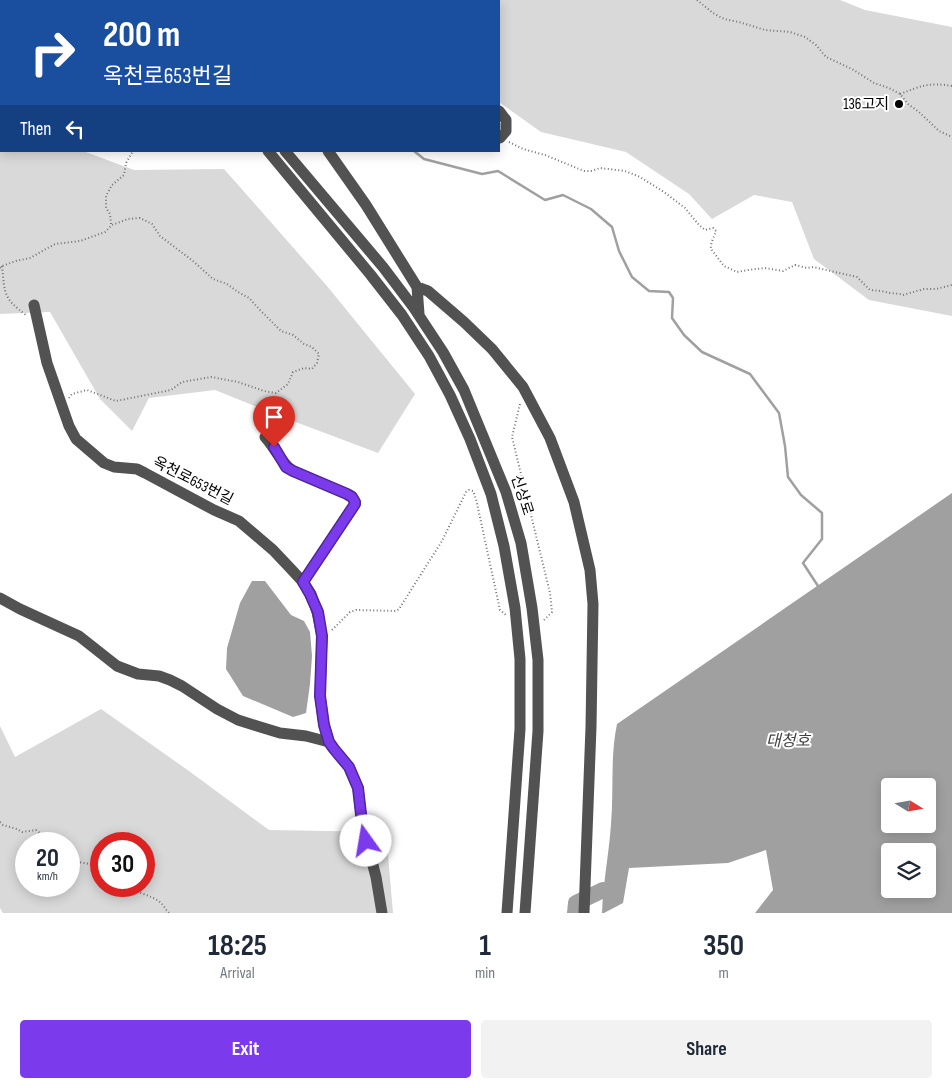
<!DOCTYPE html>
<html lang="en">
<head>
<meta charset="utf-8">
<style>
	body { margin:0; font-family:"Sofia Sans Condensed","Noto Sans KR",sans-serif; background:#f2f2f3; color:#1f2937; height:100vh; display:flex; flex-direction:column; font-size:19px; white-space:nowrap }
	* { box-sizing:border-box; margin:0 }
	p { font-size:16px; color:#747a83 }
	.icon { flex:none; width:28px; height:28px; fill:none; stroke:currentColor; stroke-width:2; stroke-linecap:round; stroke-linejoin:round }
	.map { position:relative; height:913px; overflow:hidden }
	.sheet { display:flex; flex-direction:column; background:#fff; flex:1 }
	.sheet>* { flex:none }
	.top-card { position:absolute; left:0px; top:0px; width:500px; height:152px; box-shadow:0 2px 12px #0003; background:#1a4fa0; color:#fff; overflow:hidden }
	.needle { width:32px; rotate:101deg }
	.buttons { position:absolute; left:881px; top:778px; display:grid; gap:10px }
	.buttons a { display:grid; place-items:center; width:55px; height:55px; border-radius:5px; background:#fff; box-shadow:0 2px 12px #0003; font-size:25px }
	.speed { position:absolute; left:15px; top:832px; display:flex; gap:10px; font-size:25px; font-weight:700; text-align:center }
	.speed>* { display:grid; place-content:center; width:65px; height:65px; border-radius:50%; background:#fff; box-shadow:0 2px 12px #0003; line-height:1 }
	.speed small { font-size:12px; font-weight:400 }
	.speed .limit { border:8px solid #d22; background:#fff; color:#111 }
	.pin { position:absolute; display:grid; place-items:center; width:42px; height:42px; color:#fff; margin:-51px -21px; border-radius:50% 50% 50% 0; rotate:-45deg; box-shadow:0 0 5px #0007 }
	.pin .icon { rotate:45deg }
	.me { position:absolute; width:55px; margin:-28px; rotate:347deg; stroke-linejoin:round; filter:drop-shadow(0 0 4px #0008) }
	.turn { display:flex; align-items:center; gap:18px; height:105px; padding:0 20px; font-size:22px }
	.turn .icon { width:65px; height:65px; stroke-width:2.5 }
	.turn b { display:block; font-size:35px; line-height:42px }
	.then { display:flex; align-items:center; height:48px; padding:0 20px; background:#0003; gap:10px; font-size:19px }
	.eta { display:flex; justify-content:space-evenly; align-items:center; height:85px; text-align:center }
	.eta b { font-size:30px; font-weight:700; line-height:35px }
	.primary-button { display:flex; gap:10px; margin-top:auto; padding:10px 20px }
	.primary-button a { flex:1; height:58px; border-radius:5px; background:#7c3aed; color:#fff; font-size:20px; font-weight:700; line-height:58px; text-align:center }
	.primary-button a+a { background:#f2f2f3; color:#1f2937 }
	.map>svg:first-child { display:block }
	.green { fill:#d9d9d9; fill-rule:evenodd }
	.water { fill:#a0a0a0; fill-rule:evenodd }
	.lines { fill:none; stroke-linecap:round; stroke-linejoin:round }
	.stream { stroke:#a0a0a0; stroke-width:2.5 }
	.river { stroke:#a0a0a0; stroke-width:16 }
	.path { stroke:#747474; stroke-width:2; stroke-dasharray:1 2.5; stroke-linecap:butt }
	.minor { stroke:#525252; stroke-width:11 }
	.route-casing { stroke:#51269a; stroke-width:12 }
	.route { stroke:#7c3aed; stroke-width:9 }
	.poi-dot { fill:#000; stroke:#fff; stroke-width:2 }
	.labels { text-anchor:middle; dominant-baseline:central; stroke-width:4; stroke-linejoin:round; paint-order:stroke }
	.poi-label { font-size:15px; fill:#000; stroke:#fff; text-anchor:end }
	.street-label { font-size:15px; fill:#000; stroke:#fff }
	.water-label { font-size:16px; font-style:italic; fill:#414141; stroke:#fff }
</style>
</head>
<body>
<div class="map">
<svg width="952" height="913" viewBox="0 0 952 913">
	<rect width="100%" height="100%" fill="#fff"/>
	<!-- green -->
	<path class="green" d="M489 0H840L865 10 952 27V316L869 300 814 259 792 202 754 195 712 219 689 194 626 152 541 132 499 102V1H488Z
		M0 112 1 115V151H83L134 170 224 169 327 286 415 394 378 453 285 418 215 390 149 398 132 431 100 399 50 312 0 314Z
		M101 709 189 771 269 830 386 832 393 913H3L0 908V726L15 757ZM26 844H69V886H26ZM101 844H144V886H101Z"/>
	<!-- water -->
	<path class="water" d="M952 493V913H755L773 890 766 850 728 863 629 868 623 903 604 913H602C603 883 609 854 611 824 614 791 610 757 617 724ZM890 786H928V824H890ZM890 851H928V889H890Z
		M252 581H265L291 615 304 621 310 632 312 656 310 684 306 713 293 717 243 696 226 669 227 648 240 603Z"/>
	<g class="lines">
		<!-- stream -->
		<path class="stream" d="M235 0 236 1
			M414 151 424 159 482 174 498 171 545 200 563 195 591 209 612 227 619 251 632 277 649 291 669 292 673 298 672 318 684 335 702 352 750 374 779 413 785 446 788 477 801 495 822 513V539L803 563 818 586"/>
		<!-- river -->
		<path class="river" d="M575 913 576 903 603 890"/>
		<!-- path -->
		<path class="path" d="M261 0V1
			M697 0 713 13 724 19 739 22 765 30 790 32 805 37 816 45 826 57 852 69 874 83 889 88 900 94 908 104 919 112 939 131 952 137
			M900 94C921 86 929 82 952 86
			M509 142 523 149 545 155 584 171H592L600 168 625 171 640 177 664 192 685 208 699 225 705 230 713 228 716 231C714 237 710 244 711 249L724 266 737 272 748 270 765 268 783 271 795 265 807 268 813 267 857 277 870 290 881 291 890 293 900 294 903 295 924 289H936L952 285
			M111 224 110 214 106 208V196L112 185 124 175 126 163 133 151
			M2 266C5 294 3 298 26 315
			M0 268 2 266 16 261 30 258 55 244 80 241 105 232 112 225 128 219 140 218 152 224 160 236 193 261 213 279 227 284 238 292 249 298 260 310 281 331 293 335 304 344 312 347 319 354 317 363 312 369 304 368 293 372 288 384 276 393 264 391 238 382 211 377 182 382 171 390 116 401 87 390 72 394 69 398
			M520 404 512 437 550 593 552 612 544 620
			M332 630 350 612 356 610 396 611 399 609 442 541 466 492 469 490 473 491 476 499 500 610 506 615
			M0 822 3 825 17 829 22 832 36 830 44 836 50 844
			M69 855 74 861 89 864 101 871
			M128 886C138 894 152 895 161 903 164 906 166 910 169 913"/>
		<!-- minor -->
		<path class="minor" d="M132 0 133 1
			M149 0 150 1
			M228 0 229 1
			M499 111 506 120V131L500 138
			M268 151 370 274 402 315 429 356 450 395 470 439 491 494 504 546 515 608 520 659V729L507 913
			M285 151 383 267 414 308 443 352 464 390 506 492 521 543 532 608 538 660V731L525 913
			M328 151 366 205 417 287 419 314
			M417 287 428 291 464 322 492 349 523 387 550 438 574 502 590 570 593 604 591 727 584 913
			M34 305 47 363 69 426 76 439 104 463 114 467 137 469 145 473 214 510 239 521 273 550 291 569 303 582 311 594 317 612 322 636 320 696 324 725 329 742 334 749 349 767 358 788 362 823 376 877 382 913
			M265 437C275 448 281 463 293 471L347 494 352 497 355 502V504L303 582
			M0 598 20 609 79 636 117 666 138 674 159 676 170 680 182 686 217 709 238 720 257 726 280 733 306 736 329 742"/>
	</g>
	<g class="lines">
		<defs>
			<path id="route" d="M274 447 286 467 293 471 347 494 352 497 355 502V504L303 582 310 594 318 612 322 636 320 696 324 725 329 742 334 749 349 767 358 788 362 823 366 841"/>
		</defs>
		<!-- route casing -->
		<use href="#route" class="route-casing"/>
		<!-- route -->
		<use href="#route" class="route"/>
	</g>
	<!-- markers -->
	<circle class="poi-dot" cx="899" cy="104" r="5"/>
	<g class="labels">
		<!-- poi labels -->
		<g class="poi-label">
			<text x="889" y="104">136고지</text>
		</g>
		<!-- street labels -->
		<g class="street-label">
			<text transform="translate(193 481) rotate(27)">옥천로653번길</text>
			<text transform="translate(522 495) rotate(72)">신상로</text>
		</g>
		<!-- water labels -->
		<g class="water-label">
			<text x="788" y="741">대청호</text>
		</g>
	</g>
</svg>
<div class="buttons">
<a><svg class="needle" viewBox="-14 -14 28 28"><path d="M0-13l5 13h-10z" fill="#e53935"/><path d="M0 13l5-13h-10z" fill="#747a83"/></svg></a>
<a><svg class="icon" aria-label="layers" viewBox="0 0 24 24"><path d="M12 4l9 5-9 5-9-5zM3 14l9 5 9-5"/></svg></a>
</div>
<div class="speed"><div>20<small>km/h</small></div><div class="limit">30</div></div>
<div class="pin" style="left:274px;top:447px;background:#d93025"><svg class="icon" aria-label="arrive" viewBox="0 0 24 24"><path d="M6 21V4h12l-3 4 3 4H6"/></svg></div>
<svg class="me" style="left:366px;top:841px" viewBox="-20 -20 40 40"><circle r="19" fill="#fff"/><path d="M0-13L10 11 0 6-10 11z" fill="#7c3aed"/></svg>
<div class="top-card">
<div class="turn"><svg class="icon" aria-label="right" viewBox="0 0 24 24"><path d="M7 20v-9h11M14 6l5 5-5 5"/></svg><div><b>200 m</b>옥천로653번길</div></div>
<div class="then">Then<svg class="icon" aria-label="left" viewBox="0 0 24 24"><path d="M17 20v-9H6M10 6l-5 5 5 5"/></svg></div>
</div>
</div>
<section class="sheet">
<div class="eta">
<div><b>18:25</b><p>Arrival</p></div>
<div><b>1</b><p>min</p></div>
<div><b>350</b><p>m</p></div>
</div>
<div class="primary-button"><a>Exit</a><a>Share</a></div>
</section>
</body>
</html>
